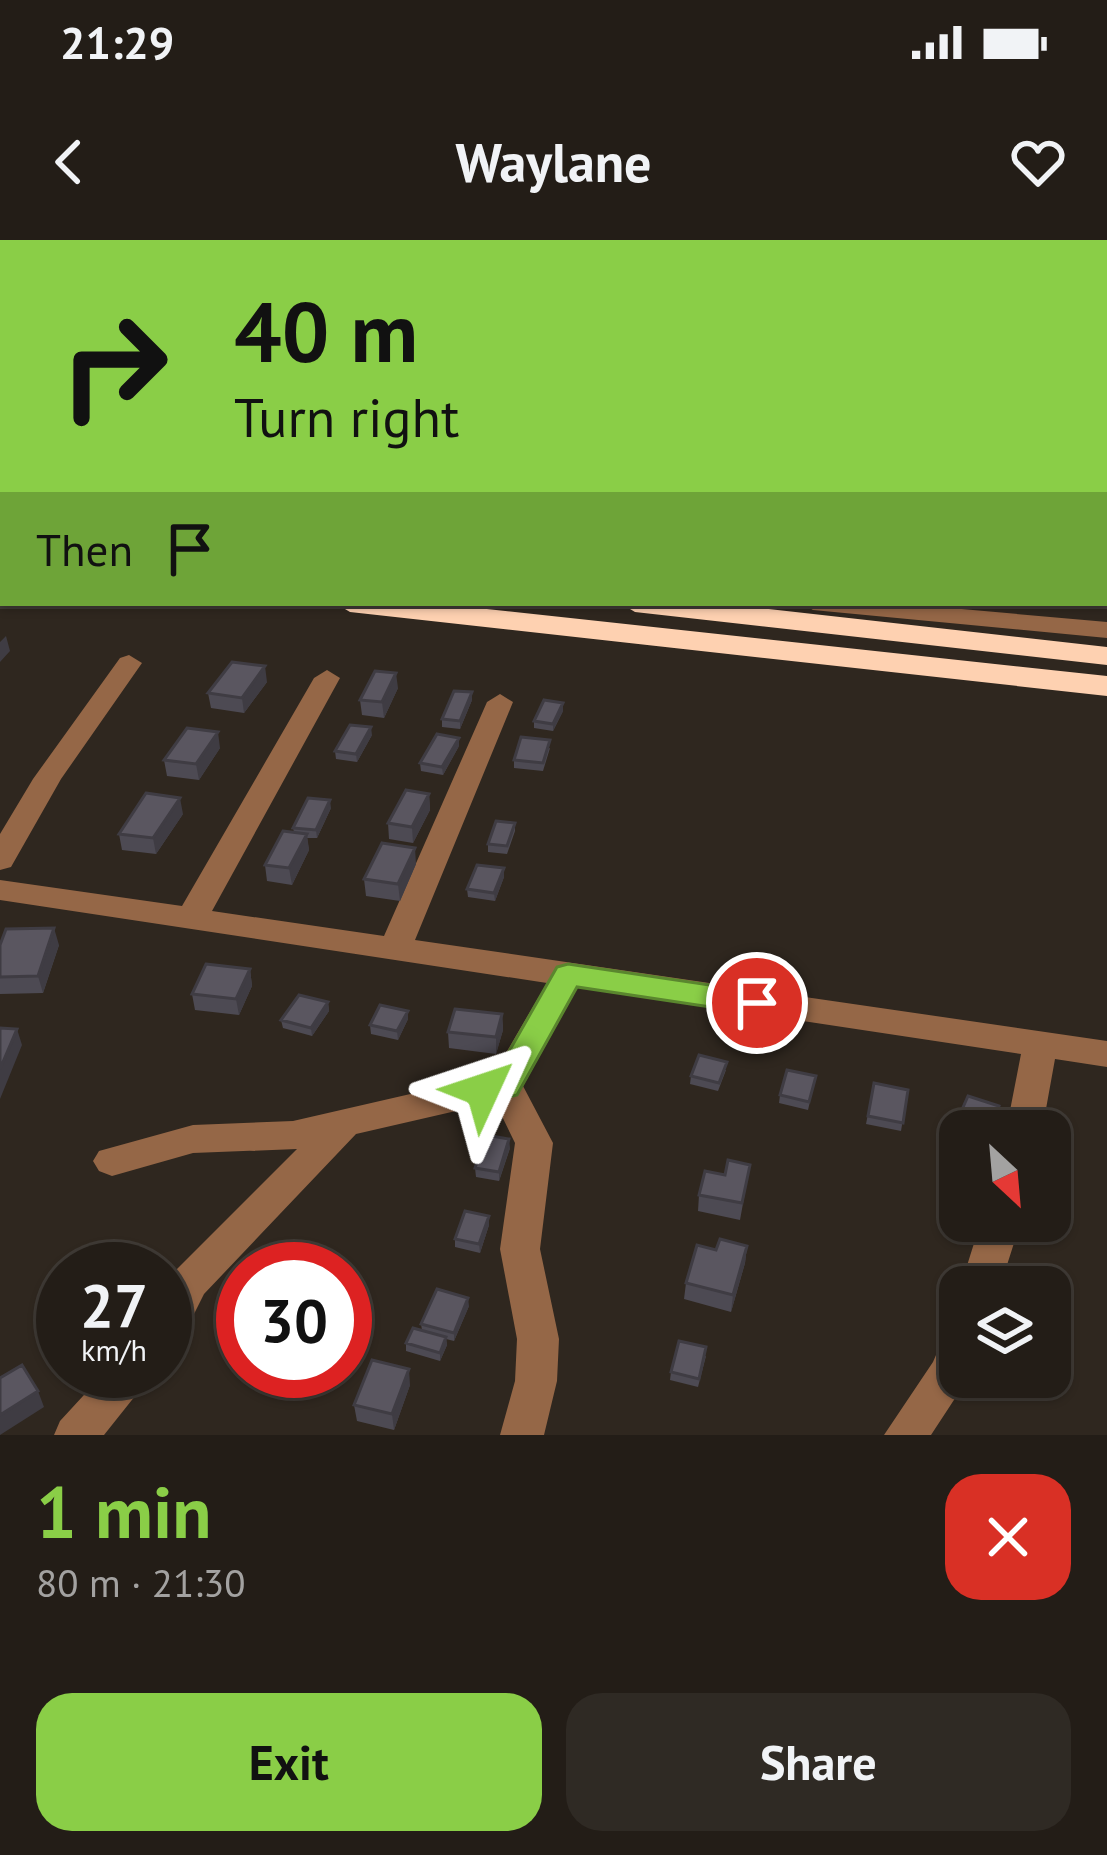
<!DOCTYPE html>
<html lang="en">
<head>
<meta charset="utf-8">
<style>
	body { margin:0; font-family:"PT Sans",sans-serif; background:#2f2a24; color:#f1f3f6; height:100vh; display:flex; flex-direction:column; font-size:45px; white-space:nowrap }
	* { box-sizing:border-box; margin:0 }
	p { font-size:39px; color:#a3a2a1 }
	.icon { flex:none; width:66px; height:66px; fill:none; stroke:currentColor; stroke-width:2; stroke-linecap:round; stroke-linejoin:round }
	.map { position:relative; height:1195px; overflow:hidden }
	.sheet { display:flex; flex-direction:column; background:#231d17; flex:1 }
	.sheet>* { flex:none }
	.banner { position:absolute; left:0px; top:0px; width:1107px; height:366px; box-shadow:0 3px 9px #0004,0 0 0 3px #403b36; background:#8ace47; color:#111; overflow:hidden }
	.needle { width:78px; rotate:154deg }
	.controls { position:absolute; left:939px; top:870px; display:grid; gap:24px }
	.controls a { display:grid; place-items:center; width:132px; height:132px; border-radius:24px; background:#231d17; box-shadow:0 3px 9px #0004,0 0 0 3px #403b36; font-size:60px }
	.speed { position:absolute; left:36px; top:1002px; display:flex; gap:24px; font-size:60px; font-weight:700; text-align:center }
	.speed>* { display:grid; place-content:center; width:156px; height:156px; border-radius:50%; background:#231d17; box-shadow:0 3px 9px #0004,0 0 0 3px #403b36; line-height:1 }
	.speed small { font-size:30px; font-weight:400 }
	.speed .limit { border:18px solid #d22; background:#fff; color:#111 }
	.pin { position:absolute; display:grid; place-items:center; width:102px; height:102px; color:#fff; margin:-51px; border:6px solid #fff; border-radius:50%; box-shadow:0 3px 12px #0007 }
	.me { position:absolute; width:132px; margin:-66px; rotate:48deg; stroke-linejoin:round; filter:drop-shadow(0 0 9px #0008) }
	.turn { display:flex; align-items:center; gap:42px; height:252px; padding:0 36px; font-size:54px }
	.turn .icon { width:156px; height:156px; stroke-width:2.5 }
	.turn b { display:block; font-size:84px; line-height:102px }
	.then { display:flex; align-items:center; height:114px; padding:0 36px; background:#0003; gap:24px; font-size:45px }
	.round { display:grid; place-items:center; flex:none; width:126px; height:126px; border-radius:36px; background:#2f2a24 }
	.head { display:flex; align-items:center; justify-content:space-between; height:204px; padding:0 36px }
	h1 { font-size:72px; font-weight:800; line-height:90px; color:#8ace47 }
	.primary-button { display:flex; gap:24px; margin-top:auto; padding:24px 36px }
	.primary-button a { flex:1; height:138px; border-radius:36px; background:#8ace47; color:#111; font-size:48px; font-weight:800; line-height:138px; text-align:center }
	.primary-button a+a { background:#2f2a24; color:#f1f3f6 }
	.status { display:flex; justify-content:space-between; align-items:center; height:84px; padding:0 60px; background:#231d17; direction:ltr }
	.status svg { height:33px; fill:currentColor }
	header { display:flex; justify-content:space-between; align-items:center; height:156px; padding:0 36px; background:#231d17; font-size:54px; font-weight:800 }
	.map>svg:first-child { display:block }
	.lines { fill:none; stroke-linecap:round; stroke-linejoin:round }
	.minor { fill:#956747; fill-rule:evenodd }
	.highway { fill:#fed1b1; fill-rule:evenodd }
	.wall { fill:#4d4a53 }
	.shaded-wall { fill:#3f3c43 }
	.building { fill:#5a5660; stroke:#3f3c43; stroke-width:3 }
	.route { fill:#8ace47; stroke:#5a862e; stroke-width:3 }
</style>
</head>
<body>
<div class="status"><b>21:29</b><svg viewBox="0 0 49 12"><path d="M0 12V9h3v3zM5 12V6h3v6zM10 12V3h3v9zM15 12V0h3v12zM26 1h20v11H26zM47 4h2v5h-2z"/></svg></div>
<header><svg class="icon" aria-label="back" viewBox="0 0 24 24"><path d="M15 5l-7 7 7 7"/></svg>Waylane<svg class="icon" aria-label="heart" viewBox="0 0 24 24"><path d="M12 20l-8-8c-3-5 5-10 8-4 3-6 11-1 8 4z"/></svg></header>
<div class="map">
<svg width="1107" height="1195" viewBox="0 0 1107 1195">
	<rect width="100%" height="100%" fill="#2f271f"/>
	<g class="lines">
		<!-- minor -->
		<path class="minor" d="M33 0H87L89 3H35Z
			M201 0H218L220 3H203Z
			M361 0H395L359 3Z
			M517 0H535L537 3H519Z
			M671 0H703L669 3Z
			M867 0H886L888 3H869Z
			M973 0H1004L971 3Z
			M1104 14 1107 15V26L1104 25Z
			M0 18 3 19V29L0 28Z
			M1104 64H1107V75H1104Z
			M0 77H3V87H0Z
			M0 112H3V124H0Z
			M0 187H3V199H0Z
			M1104 216H1107V229H1104Z
			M3 247V262L0 263V248Z
			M1104 296H1107V310H1104Z
			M801 363H894L1107 382V398L813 370Z
			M129 415 142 423 61 539 11 627 0 630V594L33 539 120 418Z
			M327 430 340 438 212 671 384 696 487 462 500 454 513 462 415 700 1107 801V827L1055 819 1042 891H1006L1021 814 578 747 523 846 553 903 540 1009 559 1099 557 1141 544 1195H500L515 1141 517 1099 500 1009 515 903 495 862 356 894 204 1054 180 1102 165 1107V1049L176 1030 297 909 193 913 112 936 99 931 93 921 99 911 193 885 293 881 493 835 547 743 0 660V640L182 666 314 438Z
			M981 981H1021L1000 1047 960 1048Z
			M960 1088V1137H969L931 1195H884L933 1122 945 1094Z
			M106 1131H155L104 1195H54L60 1181Z"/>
		<!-- highway -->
		<path class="highway" d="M0 286 3 287V303L0 302Z
			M0 316H3V333H0Z
			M335 363H431L1107 436V456L350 372Z
			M620 363H714L1107 407V425L635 372Z"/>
	</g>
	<!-- wall -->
	<path class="wall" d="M267 442 244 473 211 468 208 453Z
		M398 448 384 478 362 475 360 460Z
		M472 460 460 489 442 487V479Z
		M563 471 553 491 534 488V481Z
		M372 495 357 522 336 519 335 511Z
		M459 506 443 535 421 531 420 523Z
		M220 508 199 540 167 536 164 520Z
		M550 508 543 531 514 528V520Z
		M429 554 430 570 413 603 389 599 388 583Z
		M331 568 317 598H307L309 610 292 645 267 641 265 625 294 592 293 588Z
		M183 574 156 614 122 610 119 594Z
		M515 583V591L507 614 488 612V604Z
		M416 624 400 661 366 656 364 639Z
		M504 628V637L495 661 468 657 467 649Z
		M0 705H59L43 753 0 754Z
		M250 729 252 746 239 775 195 770 192 754Z
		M328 762 329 771 312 796 283 788 281 780Z
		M502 774 503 790 496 814 449 808 448 792Z
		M408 779 398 800 371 794 370 785Z
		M726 830 718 851 690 844 691 836Z
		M816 836 808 870 779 863 780 855Z
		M874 843 908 850 901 891 866 884Z
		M996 875 990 891 960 892 955 890 957 881Z
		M510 908 499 941 476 937 475 928Z
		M750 925 740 980 698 971 699 955Z
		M489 985 480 1013 455 1007V999Z
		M747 1006 745 1023 731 1072 684 1059 686 1043Z
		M469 1066 454 1101 446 1099 447 1105 440 1121 406 1111V1103L422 1090 421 1084Z
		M706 1116 698 1147 670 1140 671 1132Z
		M410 1145 394 1190 357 1181 354 1165Z"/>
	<!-- shaded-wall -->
	<path class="shaded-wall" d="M6 396 10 411 0 422V402Z
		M265 426 267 442 244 473 242 458Z
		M396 433 398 448 384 478 382 462Z
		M472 452V460L460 489V481Z
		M563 463V471L553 491V484Z
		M371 487 372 495 357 522 356 514Z
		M218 492 220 508 199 540 196 524Z
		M459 498V506L443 535 442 527Z
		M429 554 430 570 413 603 412 587Z
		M180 558 183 574 156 614 153 598Z
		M330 560 331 568 317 598 316 590Z
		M307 594 309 610 292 645 289 628Z
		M415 608 416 624 400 661 398 644Z
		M504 628V637L495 661 494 653Z
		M54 688 59 705 43 753 38 736Z
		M250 729 252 746 239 775 236 759Z
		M328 762 329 771 312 796 311 788Z
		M408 771V779L398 800 397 791Z
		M502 774 503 790 496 814V797Z
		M17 789 22 805 0 859V829Z
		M509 899 510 908 499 941V932Z
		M489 976V985L480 1013 479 1004Z
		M747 1006 745 1023 731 1072 733 1055Z
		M468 1058 469 1066 454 1101V1093Z
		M446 1097 447 1105 440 1121V1113Z
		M409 1129 410 1145 394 1190 392 1174Z
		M38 1151 44 1167 0 1195V1175Z"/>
	<!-- building -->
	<path class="building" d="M248 0 251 3H231L229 1Z
		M722 0 726 2 704 3 700 1Z
		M774 0H799L780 3Z
		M1104 170H1107V187H1104Z
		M232 422 265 426 242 458 208 453Z
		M375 431 396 433 382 462 360 460Z
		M454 451 472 452 460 481 442 479Z
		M544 460 563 463 553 484 534 481Z
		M350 485 371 487 356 514 335 511Z
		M187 488 218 492 196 524 164 520Z
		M437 494 459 498 442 527 420 523Z
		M521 497 550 500 543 523 514 520Z
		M406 550 429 554 412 587 388 583Z
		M146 553 180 558 153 598 119 594Z
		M308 558 330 560 316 590 293 588Z
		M496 581 515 583 507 606 488 604Z
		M283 591 307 594 289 628 265 625Z
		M382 603 415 608 398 644 364 639Z
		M477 625 504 628 494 653 467 649Z
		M54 688 38 736 0 737V705L6 689Z
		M206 724 250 729 236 759 192 754Z
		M299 755 328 762 311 788 281 780Z
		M380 765 408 771 397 791 370 785Z
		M455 769 502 774 496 797 448 792Z
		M0 788 17 789 0 829Z
		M699 815 727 822 719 843 691 836Z
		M787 830 816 836 809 862 780 855Z
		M874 843 908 850 903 883 868 876Z
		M968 856 999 866 989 891 957 881Z
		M486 895 509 899 499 932 475 928Z
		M728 920 750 925 742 963 699 955 705 931 725 935Z
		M465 971 489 976 479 1004 455 999Z
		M720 999 747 1006 733 1055 686 1043 697 1005 716 1010Z
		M437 1049 468 1058 454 1093 421 1084Z
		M413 1088 446 1097 440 1113 406 1103Z
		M679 1101 706 1107 699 1139 671 1132Z
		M372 1120 409 1129 392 1174 354 1165Z
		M22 1125 38 1151 0 1175V1138Z"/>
	<!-- route -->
	<path class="route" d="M568 724 757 752 768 755 772 763 768 770 757 774 577 747 517 855 483 863 472 859 467 850 472 842 495 836 557 727Z"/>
</svg>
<div class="controls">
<a><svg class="needle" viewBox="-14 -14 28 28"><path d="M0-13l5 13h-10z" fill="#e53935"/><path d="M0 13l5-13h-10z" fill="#a3a2a1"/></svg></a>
<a><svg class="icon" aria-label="layers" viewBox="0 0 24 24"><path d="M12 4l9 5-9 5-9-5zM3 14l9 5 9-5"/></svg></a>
</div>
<div class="speed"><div>27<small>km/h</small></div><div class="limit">30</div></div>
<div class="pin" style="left:757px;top:763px;background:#d93025"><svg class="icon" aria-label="arrive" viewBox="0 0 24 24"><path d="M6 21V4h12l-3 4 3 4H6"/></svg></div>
<svg class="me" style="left:483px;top:850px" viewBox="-20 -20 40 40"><path d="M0-17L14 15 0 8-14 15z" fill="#8ace47" stroke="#fff" stroke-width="4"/></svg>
<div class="banner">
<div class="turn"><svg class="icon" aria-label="right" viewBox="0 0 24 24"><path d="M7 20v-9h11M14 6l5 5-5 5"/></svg><div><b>40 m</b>Turn right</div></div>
<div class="then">Then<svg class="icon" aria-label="arrive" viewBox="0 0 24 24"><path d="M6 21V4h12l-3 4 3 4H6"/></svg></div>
</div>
</div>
<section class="sheet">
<div class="head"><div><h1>1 min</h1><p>80 m · 21:30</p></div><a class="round" style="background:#d93025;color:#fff"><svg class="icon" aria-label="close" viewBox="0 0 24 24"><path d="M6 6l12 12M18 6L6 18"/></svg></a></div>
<div class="primary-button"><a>Exit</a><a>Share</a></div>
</section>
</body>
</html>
